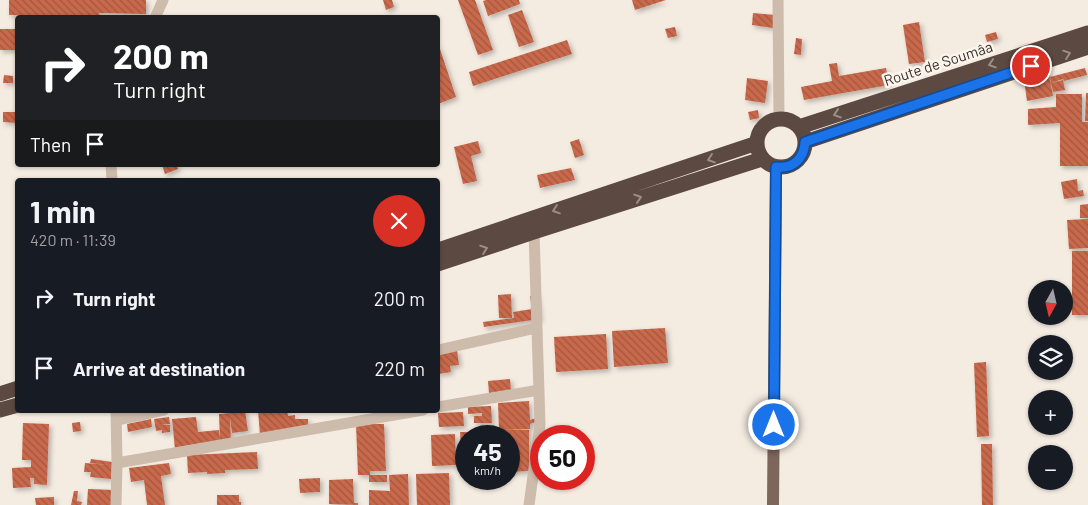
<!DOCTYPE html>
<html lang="en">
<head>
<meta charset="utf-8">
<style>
	body { margin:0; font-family:Barlow,sans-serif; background:#20242c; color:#f1f3f6; height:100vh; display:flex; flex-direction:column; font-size:19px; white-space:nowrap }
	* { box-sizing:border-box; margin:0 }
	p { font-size:16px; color:#9ea1a6 }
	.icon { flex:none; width:28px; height:28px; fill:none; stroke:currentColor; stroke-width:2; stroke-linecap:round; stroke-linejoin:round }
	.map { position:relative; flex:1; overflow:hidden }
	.details { position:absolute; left:15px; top:178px; width:425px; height:235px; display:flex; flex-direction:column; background:#171b24; border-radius:5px; box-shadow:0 1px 4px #0004 }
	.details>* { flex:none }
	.banner { position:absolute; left:15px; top:15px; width:425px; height:152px; border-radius:5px; box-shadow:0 1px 4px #0004; background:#202124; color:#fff; overflow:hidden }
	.needle { width:32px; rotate:188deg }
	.tools { position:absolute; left:1028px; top:280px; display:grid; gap:10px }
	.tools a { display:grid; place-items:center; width:45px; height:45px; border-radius:50%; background:#171b24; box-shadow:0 1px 4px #0004; font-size:25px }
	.speed { position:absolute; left:455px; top:425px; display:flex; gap:10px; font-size:25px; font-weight:700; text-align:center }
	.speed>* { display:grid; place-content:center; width:65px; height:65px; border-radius:50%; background:#171b24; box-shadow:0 1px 4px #0004; line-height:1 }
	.speed small { font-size:12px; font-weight:400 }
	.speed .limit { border:8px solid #d22; background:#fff; color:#111 }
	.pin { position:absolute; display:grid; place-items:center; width:42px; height:42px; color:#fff; margin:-21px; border:2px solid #fff; border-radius:50%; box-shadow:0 1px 5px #0007 }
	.me { position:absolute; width:55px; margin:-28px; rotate:0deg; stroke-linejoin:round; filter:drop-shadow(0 0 4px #0008) }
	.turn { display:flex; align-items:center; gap:18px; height:105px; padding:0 15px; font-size:22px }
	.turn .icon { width:65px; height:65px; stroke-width:2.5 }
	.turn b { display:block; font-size:35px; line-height:42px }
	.then { display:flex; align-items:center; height:48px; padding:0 15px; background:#0003; gap:10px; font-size:19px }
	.round { display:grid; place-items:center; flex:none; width:52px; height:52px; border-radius:26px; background:#20242c }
	.headline { display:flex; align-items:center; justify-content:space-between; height:85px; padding:0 15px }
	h1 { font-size:30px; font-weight:700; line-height:38px }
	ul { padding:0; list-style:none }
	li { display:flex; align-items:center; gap:15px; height:70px; padding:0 15px }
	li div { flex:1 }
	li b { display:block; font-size:19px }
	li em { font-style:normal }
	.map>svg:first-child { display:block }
	.building { fill:url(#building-back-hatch); filter:url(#shadow) }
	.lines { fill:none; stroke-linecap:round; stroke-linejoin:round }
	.minor { stroke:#cdbbac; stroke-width:11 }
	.major { stroke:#7d675c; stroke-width:12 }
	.highway { stroke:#5c4a42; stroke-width:15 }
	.oneway { stroke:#9c8e87 }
	.route-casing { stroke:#114b97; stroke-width:12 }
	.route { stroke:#1a73e8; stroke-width:9 }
	.labels { text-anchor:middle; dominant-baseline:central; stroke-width:5; stroke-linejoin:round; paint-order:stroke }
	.street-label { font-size:15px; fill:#3b302b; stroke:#fbf5ee }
</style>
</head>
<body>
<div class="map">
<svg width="1088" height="505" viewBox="0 0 1088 505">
	<defs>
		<pattern id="building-back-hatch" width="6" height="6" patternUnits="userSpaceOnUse" patternTransform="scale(1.25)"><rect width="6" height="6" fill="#c8694b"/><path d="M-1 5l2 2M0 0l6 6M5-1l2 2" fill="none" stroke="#a4573f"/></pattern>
		<filter id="shadow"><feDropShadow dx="2.5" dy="2.5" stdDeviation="2.5" flood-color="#0004"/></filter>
	</defs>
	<rect width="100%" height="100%" fill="#f4ebe1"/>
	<!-- building -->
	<path class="building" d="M9 0H146V14L99 13V16L9 15Z
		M383 0H392L394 7 386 10Z
		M458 0H475L493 50 478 55Z
		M486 0H519L520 4 488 16 483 1Z
		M632 0H666L635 10Z
		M522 10 534 42 519 47 508 15Z
		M753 13 775 15 773 28 752 25Z
		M919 22 925 62 909 64 903 25Z
		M675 27 677 36 668 38 665 29Z
		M0 29H18V50H0Z
		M996 32 998 39 987 42 985 35Z
		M796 38 802 39 801 55 794 54Z
		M567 40 572 54 473 86 469 72Z
		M438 43 456 97 438 104Z
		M837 63 839 76 886 68 889 85 804 100 801 87 832 81 829 64Z
		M1085 68 1087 75 1064 81 1063 79 1051 83 1050 77Z
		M1049 74 1053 96 1027 101 1024 79Z
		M4 75 13 76V83H3Z
		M747 78 768 81 765 103 745 100Z
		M1063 80 1065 90 1053 92 1051 83Z
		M1086 93H1088V121H1085Z
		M1056 94H1082V122H1088V166H1060V123L1028 125V109L1056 107Z
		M758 110 759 118 750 120 748 112Z
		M3 112H18V123L3 122Z
		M579 139 584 155 575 158 570 142Z
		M478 141 481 153 471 156 477 181 463 184 454 147Z
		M162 165H177L178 169 165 174Z
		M571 168 575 180 540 188 537 175Z
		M1077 179 1078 191 1083 190 1084 196 1064 199 1061 182Z
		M1088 204V218H1080V205Z
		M1088 219V248L1069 249 1067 220Z
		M1072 251H1088V315H1072Z
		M511 294 512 318H499L498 295Z
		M537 295 540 319 484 327 483 322 514 318 513 312 532 309 530 296Z
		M665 328 668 363 614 367 612 331Z
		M606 334 608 369 556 372 554 337Z
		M457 350 459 365 450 366 451 372 438 374V353Z
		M986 362 989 436 977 437 974 363Z
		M510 379 511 391 489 393 488 381Z
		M529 401 530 420 536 418V422L530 424V429L503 430H529V471L509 472V436H501L500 430H499L498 403Z
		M491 406 492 423H474V416H482V413L468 414V407Z
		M237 410H245L248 431 232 433 230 417 231 443 175 449 172 419 196 417 198 432 219 430 220 441 219 414 230 413 229 411Z
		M258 410H287L288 416 295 415V419H308V428L260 435Z
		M463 412 464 426 439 427 438 413Z
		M169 417 170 424 160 425H170V432L162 433V430L156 431 154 419Z
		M151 419 152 427 128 432 127 424Z
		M80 422 81 431 73 432 72 423Z
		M23 423 49 424 47 485 34 484V478H30L31 487 13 488 12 468 31 467V460H22Z
		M356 424H384L386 471H370V475H358Z
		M460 432H481V436H466V450H461Z
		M455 434 456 465 432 466 431 435Z
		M981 444H992L993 505H982Z
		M257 452 258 469 225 470V473L207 474V472L188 473 187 455Z
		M91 459 112 462 111 479 90 477 91 472H84L85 463 109 465 90 463Z
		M169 463 171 474 161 476 165 505H147L144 480 131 482 129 468Z
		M449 473 450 505H417L416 474Z
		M408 474 409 505H369V490L390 491 389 475Z
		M369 475H387V482H369Z
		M320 478V492L300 493 299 479Z
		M353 479 354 503H358V505L329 504V480Z
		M88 489 114 490V505H87Z
		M74 491H78L77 501 82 502 81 505H71Z
		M217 495H239V502H241V505H217Z
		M54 497V505H36L35 498Z"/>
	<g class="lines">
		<!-- minor -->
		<path class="minor" d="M778 0 779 119
			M155 18 163 0
			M111 165 112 180
			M438 350 536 328
			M438 407 539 390
			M116 410 117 463 116 505
			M117 420 164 410
			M117 463 423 410
			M529 505 540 425 534 232"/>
		<!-- major -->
		<path class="major" d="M773 505 776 167"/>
		<!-- highway -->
		<path class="highway" d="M757 143a24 24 0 1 1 48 0a24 24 0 1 1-48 0Z
			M799 127 1088 33
			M805 142 1088 47
			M438 250 757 143
			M438 264 534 232 762 159
			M0 394 18 388
			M0 410 18 405"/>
	</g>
	<!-- one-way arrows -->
	<defs><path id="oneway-chevron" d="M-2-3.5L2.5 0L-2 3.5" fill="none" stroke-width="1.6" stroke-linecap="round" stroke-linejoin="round" transform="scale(1.25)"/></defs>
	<g class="oneway">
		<use href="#oneway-chevron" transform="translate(1067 54) rotate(-19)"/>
		<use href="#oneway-chevron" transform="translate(992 64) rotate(162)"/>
		<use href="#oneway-chevron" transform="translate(837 114) rotate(162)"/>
		<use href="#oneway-chevron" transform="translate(711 159) rotate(161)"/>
		<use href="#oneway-chevron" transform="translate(638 198) rotate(-18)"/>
		<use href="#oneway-chevron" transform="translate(556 210) rotate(161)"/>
		<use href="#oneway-chevron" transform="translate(484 249) rotate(-19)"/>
	</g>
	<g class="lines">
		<defs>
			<path id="route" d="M774 425 776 167C793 169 804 159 805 142L1031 66"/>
		</defs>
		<!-- route casing -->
		<use href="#route" class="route-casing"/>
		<!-- route -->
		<use href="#route" class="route"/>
	</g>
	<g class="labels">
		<!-- street labels -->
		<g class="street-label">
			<text transform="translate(938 63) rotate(-18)">Route de Soumâa</text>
		</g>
	</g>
</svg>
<div class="tools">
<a><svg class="needle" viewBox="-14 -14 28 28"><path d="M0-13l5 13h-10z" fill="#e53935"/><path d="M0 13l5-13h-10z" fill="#9ea1a6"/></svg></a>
<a><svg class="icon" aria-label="layers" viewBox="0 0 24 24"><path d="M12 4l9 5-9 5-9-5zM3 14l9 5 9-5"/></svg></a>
<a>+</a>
<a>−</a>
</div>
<div class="speed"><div>45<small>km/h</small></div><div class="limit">50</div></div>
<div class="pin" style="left:1031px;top:66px;background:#d93025"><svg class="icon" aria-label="arrive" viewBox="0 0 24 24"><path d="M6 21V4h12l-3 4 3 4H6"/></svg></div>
<svg class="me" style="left:774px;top:425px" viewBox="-20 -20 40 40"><circle r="17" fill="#1a73e8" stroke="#fff" stroke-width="3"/><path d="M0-11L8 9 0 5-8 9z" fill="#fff"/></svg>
<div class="banner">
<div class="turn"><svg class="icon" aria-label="right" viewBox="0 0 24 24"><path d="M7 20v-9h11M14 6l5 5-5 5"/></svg><div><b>200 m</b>Turn right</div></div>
<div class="then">Then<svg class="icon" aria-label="arrive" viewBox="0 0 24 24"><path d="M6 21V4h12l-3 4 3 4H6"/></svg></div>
</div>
<section class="details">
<div class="headline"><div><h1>1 min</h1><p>420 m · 11:39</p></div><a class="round" style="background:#d93025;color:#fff"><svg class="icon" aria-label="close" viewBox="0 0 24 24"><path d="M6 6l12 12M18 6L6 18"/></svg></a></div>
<ul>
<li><svg class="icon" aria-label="right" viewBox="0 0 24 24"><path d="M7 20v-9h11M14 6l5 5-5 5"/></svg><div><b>Turn right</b></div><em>200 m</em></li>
<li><svg class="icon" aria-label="arrive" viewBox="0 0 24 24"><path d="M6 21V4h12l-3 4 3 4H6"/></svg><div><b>Arrive at destination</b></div><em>220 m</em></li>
</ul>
</section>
</div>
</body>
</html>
